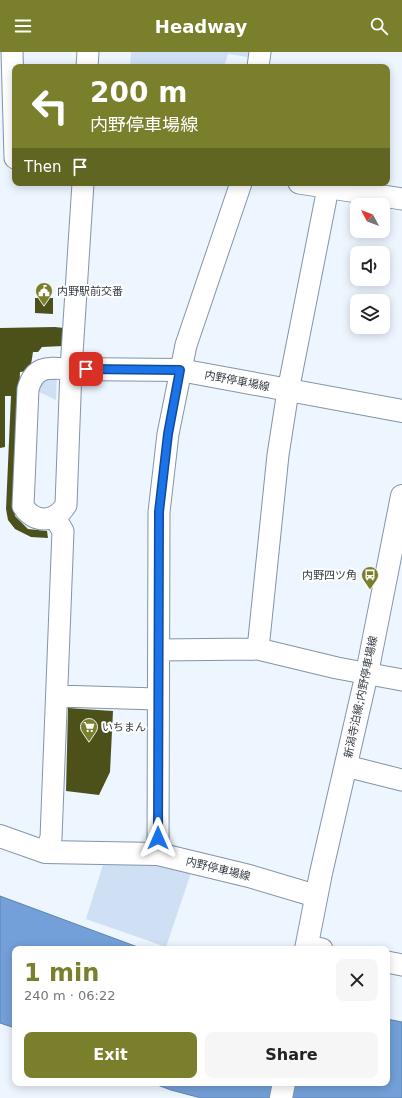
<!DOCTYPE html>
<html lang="en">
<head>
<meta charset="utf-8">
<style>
	body { margin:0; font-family:"DejaVu Sans","Noto Sans JP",sans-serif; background:#f6f6f6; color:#222; height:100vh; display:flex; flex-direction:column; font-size:15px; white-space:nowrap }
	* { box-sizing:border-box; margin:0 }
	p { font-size:13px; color:#767676 }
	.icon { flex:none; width:22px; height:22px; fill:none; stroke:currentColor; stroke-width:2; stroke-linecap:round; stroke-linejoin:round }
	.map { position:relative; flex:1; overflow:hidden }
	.sheet { position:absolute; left:12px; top:894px; width:378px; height:140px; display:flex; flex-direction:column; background:#fff; border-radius:8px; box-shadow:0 2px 10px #0003 }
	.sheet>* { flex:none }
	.guide { position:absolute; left:12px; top:12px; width:378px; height:122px; border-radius:8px; box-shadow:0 2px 10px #0003; background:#797f2a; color:#fff; overflow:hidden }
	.needle { width:26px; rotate:311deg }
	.tools { position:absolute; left:350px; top:146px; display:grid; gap:8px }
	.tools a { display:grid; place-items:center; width:40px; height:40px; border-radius:8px; background:#fff; box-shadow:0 2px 10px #0003; font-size:20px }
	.pin { position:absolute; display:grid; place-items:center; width:34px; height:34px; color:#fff; margin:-17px; border-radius:8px; box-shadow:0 2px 6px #0006 }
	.me { position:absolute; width:44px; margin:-22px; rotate:0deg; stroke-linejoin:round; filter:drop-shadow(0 0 3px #0008) }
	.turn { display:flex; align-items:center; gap:14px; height:84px; padding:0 12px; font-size:18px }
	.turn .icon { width:52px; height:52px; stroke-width:2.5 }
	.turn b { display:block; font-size:28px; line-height:34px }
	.then { display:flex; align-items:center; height:38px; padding:0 12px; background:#0003; gap:8px; font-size:15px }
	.round { display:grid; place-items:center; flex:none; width:42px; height:42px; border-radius:8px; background:#f6f6f6 }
	.overview { display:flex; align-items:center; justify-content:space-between; height:68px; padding:0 12px }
	h1 { font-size:24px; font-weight:600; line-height:30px; color:#797f2a }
	.button { display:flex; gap:8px; margin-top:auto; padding:8px 12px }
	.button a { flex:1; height:46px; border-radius:8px; background:#797f2a; color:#fff; font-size:16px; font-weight:600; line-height:46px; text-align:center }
	.button a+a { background:#f6f6f6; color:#222 }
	header { display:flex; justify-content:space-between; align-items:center; height:52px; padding:0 12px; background:#797f2a; color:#fff; font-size:18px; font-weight:600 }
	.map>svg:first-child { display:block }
	.green { fill:#cfe0f5 }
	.water { fill:#73a0d8; stroke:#6082ac }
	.building { fill:#4c5119 }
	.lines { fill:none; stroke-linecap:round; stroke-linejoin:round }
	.minor-casing { stroke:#8394aa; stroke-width:23 }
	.major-casing { stroke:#8394aa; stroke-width:24 }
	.minor { stroke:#fff; stroke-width:21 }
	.major { stroke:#fff; stroke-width:22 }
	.route-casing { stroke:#114b97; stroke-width:10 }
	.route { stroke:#1a73e8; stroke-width:7 }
	.labels { text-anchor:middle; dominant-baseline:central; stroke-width:4; stroke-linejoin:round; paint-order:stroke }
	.poi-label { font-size:11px; fill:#353c45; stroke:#fff; text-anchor:start }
	.street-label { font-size:11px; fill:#353c45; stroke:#fff }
</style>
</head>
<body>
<header><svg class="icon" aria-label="menu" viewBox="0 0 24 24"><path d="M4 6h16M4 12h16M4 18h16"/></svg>Headway<svg class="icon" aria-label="search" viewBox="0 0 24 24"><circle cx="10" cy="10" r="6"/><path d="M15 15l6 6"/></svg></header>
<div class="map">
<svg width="402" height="1046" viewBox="0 0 402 1046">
	<rect width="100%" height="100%" fill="#edf5ff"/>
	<!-- green -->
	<path class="green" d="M131 0H255L254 6 228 2 224 15H130Z
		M57 318 56 348 37 339 38 333Z
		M106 803 194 812 166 895 86 867Z"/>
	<!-- water -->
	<path class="water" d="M0 844 143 897H15V976L0 971Z
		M387 967 402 970V1046H201L171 1038 152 1031H387Z"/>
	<!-- building -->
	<path class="building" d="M35 246H53V262L35 261Z
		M55 275 64 276 63 294 42 295 38 300H33L30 319 20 320 14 452 15 464 28 477 47 479 48 486 31 485 15 477 8 468 6 457 11 344H5V395L0 396V276Z
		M68 656 113 659 110 720 99 743 66 739Z"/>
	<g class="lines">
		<defs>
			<path id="minor" d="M12 0 15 106
				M87 15 88 0
				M258 15 260 0
				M299 131 402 147
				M71 317C50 316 35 312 28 337L23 454C34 472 55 471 66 453L71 317 83 131
				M258 597 278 403 288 339 328 136
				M159 598 258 597 337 616 402 628
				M57 644 157 647
				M346 714 402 728
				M45 800 51 786 63 479 55 466
				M158 802 159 460 168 382 186 293 241 131
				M307 894 322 897
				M387 910 402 913"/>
			<path id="major" d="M71 317 180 318 402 359
				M0 784 45 800 158 802 249 824 316 844
				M306 897 321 821 367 621 402 444
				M281 1046 284 1031"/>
		</defs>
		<!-- minor casing -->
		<use href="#minor" class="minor-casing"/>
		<!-- major casing -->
		<use href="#major" class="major-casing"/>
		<!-- minor -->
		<use href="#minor" class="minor"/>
		<!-- major -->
		<use href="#major" class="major"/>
	</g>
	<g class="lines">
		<defs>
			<path id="route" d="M86 317 180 318 168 382 159 460 158 786"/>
		</defs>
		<!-- route casing -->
		<use href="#route" class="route-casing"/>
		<!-- route -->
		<use href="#route" class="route"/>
	</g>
	<!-- icons -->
	<defs>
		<symbol id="civic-pin" viewBox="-11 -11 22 30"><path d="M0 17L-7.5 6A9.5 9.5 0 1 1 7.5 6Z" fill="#797f2a" stroke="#fff"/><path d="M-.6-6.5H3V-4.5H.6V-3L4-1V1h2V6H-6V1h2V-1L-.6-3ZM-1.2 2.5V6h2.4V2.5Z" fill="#fff"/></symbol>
		<symbol id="bus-pin" viewBox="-11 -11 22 30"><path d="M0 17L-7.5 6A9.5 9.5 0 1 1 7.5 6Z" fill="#797f2a" stroke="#fff"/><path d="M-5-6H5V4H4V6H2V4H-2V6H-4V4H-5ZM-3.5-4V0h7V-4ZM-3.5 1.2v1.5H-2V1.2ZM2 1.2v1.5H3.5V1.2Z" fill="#fff"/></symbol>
		<symbol id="supermarket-pin" viewBox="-11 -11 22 30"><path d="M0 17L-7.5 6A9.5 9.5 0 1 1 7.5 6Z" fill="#797f2a" stroke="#fff"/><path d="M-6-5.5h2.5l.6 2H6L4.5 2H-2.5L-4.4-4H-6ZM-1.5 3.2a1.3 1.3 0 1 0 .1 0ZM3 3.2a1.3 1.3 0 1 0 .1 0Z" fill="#fff"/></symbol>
	</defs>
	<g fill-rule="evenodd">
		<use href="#civic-pin" x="34" y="229" width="20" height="27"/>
		<use href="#bus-pin" x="360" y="513" width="20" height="27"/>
		<use href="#supermarket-pin" x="79" y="665" width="20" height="27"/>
	</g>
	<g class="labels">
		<!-- poi labels -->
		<g class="poi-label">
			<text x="57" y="239">内野駅前交番</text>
			<text x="357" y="523" text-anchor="end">内野四ツ角</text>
			<text x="102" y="675">いちまん</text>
		</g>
		<!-- street labels -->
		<g class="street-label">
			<text transform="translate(237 329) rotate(11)">内野停車場線</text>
			<text transform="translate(361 645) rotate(-78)">新潟寺泊線;内野停車場線</text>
			<text transform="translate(218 817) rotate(14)">内野停車場線</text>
		</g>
	</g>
</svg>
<div class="tools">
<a><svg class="needle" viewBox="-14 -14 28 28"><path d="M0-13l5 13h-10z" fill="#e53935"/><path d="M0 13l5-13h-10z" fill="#767676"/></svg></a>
<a><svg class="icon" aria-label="sound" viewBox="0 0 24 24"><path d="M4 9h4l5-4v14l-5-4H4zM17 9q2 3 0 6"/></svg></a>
<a><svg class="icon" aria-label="layers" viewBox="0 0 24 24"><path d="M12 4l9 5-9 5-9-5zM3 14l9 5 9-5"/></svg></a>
</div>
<div class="pin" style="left:86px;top:317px;background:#d93025"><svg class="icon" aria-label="arrive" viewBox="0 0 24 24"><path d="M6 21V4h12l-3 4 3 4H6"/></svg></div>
<svg class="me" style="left:158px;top:786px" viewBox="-20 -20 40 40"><path d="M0-17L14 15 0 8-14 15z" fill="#1a73e8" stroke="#fff" stroke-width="4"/></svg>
<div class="guide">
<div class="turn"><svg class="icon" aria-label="left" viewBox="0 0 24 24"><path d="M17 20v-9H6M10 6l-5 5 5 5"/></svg><div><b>200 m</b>内野停車場線</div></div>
<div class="then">Then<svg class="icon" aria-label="arrive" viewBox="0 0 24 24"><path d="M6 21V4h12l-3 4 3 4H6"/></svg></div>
</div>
<section class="sheet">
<div class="overview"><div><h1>1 min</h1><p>240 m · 06:22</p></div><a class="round"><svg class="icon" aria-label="close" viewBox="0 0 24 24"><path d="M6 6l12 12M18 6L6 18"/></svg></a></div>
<div class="button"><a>Exit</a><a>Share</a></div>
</section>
</div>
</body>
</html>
